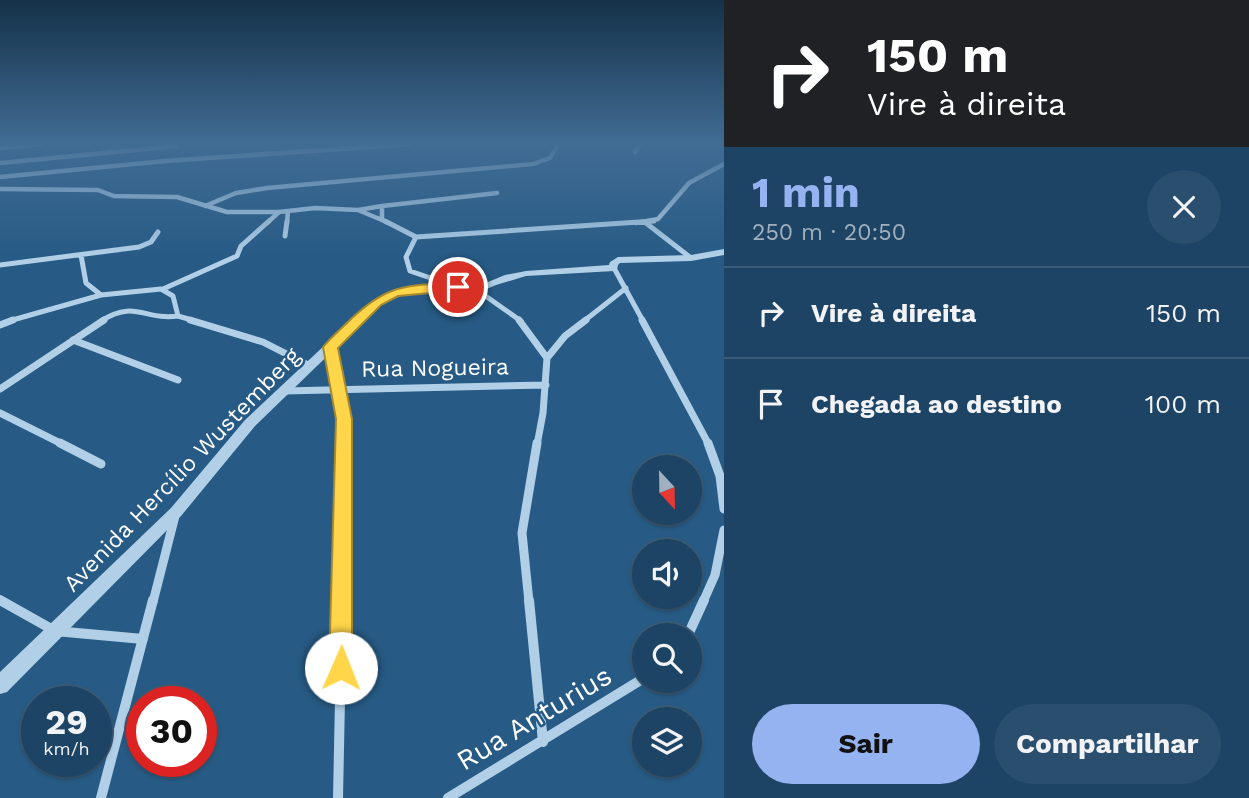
<!DOCTYPE html>
<html lang="pt">
<head>
<meta charset="utf-8">
<style>
	body { margin:0; font-family:"Work Sans",sans-serif; background:#2a4e6d; color:#f1f3f6; height:100vh; display:flex; flex-direction:column; font-size:26px; white-space:nowrap }
	* { box-sizing:border-box; margin:0 }
	p { font-size:23px; color:#a0b0bf }
	.icon { flex:none; width:38px; height:38px; fill:none; stroke:currentColor; stroke-width:2; stroke-linecap:round; stroke-linejoin:round }
	.map { position:relative; flex:1; overflow:hidden }
	.details { display:flex; flex-direction:column; background:#1d4464; width:525px }
	.details>* { flex:none }
	.top-card { background:#202124; color:#fff; overflow:hidden }
	.needle { width:46px; rotate:158deg }
	.buttons { position:absolute; left:632px; top:455px; display:grid; gap:14px }
	.buttons a { display:grid; place-items:center; width:70px; height:70px; border-radius:50%; background:#1d4464; box-shadow:0 2px 5px #0004,0 0 0 2px #3b5c78; font-size:35px }
	.speed { position:absolute; left:21px; top:686px; display:flex; gap:14px; font-size:35px; font-weight:700; text-align:center }
	.speed>* { display:grid; place-content:center; width:91px; height:91px; border-radius:50%; background:#1d4464; box-shadow:0 2px 5px #0004,0 0 0 2px #3b5c78; line-height:1 }
	.speed small { font-size:18px; font-weight:400 }
	.speed .limit { border:10px solid #d22; background:#fff; color:#111 }
	.pin { position:absolute; display:grid; place-items:center; width:60px; height:60px; color:#fff; margin:-30px; border:4px solid #fff; border-radius:50%; box-shadow:0 2px 7px #0007 }
	.me { position:absolute; width:77px; margin:-38px; rotate:1deg; stroke-linejoin:round; filter:drop-shadow(0 0 5px #0008) }
	.turn { display:flex; align-items:center; gap:24px; height:147px; padding:0 28px; font-size:32px }
	.turn .icon { width:91px; height:91px; stroke-width:2.5 }
	.turn b { display:block; font-size:49px; line-height:60px }
	.round { display:grid; place-items:center; flex:none; width:74px; height:74px; border-radius:37px; background:#2a4e6d }
	.headline { display:flex; align-items:center; justify-content:space-between; height:119px; padding:0 28px }
	h1 { font-size:42px; font-weight:700; line-height:52px; color:#95b2f1 }
	.primary-button { display:flex; gap:14px; margin-top:auto; padding:14px 28px }
	.primary-button a { flex:1; height:80px; border-radius:42px; background:#95b2f1; color:#111; font-size:28px; font-weight:700; line-height:80px; text-align:center }
	.primary-button a+a { background:#2a4e6d; color:#f1f3f6 }
	ul { padding:0; list-style:none }
	li { display:flex; align-items:center; gap:21px; height:91px; padding:0 28px; border-top:2px solid #3b5c78 }
	li div { flex:1 }
	li b { display:block; font-size:26px }
	li em { font-style:normal }
	main { display:flex; flex:1; min-height:0 }
	.map>svg:first-child { display:block }
	.lines { fill:none; stroke-linecap:round; stroke-linejoin:round }
	.minor-far4 { stroke:#b1d0e8; stroke-width:4.5 }
	.minor-far3 { stroke:#b1d0e8; stroke-width:5 }
	.minor-far2 { stroke:#b1d0e8; stroke-width:7 }
	.minor-far1 { stroke:#b1d0e8; stroke-width:9 }
	.minor { stroke:#b1d0e8; stroke-width:10 }
	.tertiary { fill:#b1d0e8; fill-rule:evenodd }
	.route { fill:#ffd54a; stroke:#a68a30; stroke-width:2 }
	.labels { text-anchor:middle; dominant-baseline:central; stroke-width:5; stroke-linejoin:round; paint-order:stroke }
	.street-label { font-size:23px; fill:#fff; stroke:#275b85 }
	.near-street-label { font-size:28px; fill:#fff; stroke:#275b85 }
</style>
</head>
<body>
<main>
<div class="map">
<svg width="724" height="798" viewBox="0 0 724 798">
	<rect width="100%" height="100%" fill="#275b85"/>
	<g class="lines">
		<!-- minor-far4 -->
		<path class="minor-far4" d="M0 148 42 144
			M635 152 640 144
			M0 163 177 146
			M0 177 165 161 412 144
			M0 189 98 190 114 196 177 197 227 212H279L315 208 358 210 382 206
			M205 206 236 193 267 188 533 164 550 158 558 144
			M358 210 382 220
			M267 223 279 212
			M287 223 288 211
			M388 223 382 220V206L497 193
			M636 223 658 219 689 183 724 164"/>
		<!-- minor-far3 -->
		<path class="minor-far3" d="M385 221 416 237
			M646 223 691 258
			M285 236 287 221
			M81 255 86 283 101 295 161 289 173 296 178 316 195 321
			M0 265 139 247 151 242 158 232
			M614 268 643 321
			M457 287 410 271 406 257 416 237 654 221
			M163 289 237 256 241 246 269 221
			M477 290 521 321
			M9 321 101 295
			M101 321C135 299 145 321 178 316
			M584 321 626 288"/>
		<!-- minor-far2 -->
		<path class="minor-far2" d="M190 320 263 342 310 366
			M519 320 547 358
			M642 320 709 445
			M0 325 13 320
			M73 340 178 380
			M331 347 344 419 345 445
			M0 389 104 320
			M284 391 546 385
			M0 413 64 445
			M537 445 543 413 547 358 565 336 586 320"/>
		<!-- minor-far1 -->
		<path class="minor-far1" d="M60 443 101 464
			M708 443 720 476 724 509
			M0 600 3 602
			M153 602 175 516
			M342 602 345 443
			M529 602 522 533 537 443
			M703 602 715 575 724 530"/>
		<!-- minor -->
		<path class="minor" d="M0 600 55 631 143 639
			M529 600 543 742
			M688 635 704 600
			M101 798 153 600
			M338 798 342 600
			M448 798 644 678"/>
		<!-- tertiary -->
		<path class="tertiary" d="M724 249V255L691 261 620 263 618 265 617 270 614 271 526 276 496 285 477 293 458 290 411 292 381 304 255 426 181 516 7 692 0 694V672L171 508 245 420 373 300 409 286 458 284 476 287 505 275 526 271 609 265 610 262 618 257 691 255Z"/>
	</g>
	<!-- sky -->
	<linearGradient id="sky" x2="0" y2="1"><stop stop-color="#153249"/><stop offset="0.56" stop-color="#416c94"/><stop offset="1" stop-color="#416c94" stop-opacity="0"/></linearGradient>
	<rect width="724" height="256" fill="url(#sky)"/>
	<!-- route -->
	<path class="route" d="M458 283 462 284V290L398 296 381 305 338 348 352 419V668L349 677 341 680 332 677 329 668 336 419 323 347C331 337 342 328 351 319 389 283 408 285 458 283Z"/>
	<g class="labels">
		<!-- street labels -->
		<g class="street-label">
			<text transform="translate(435 368) rotate(-1)">Rua Nogueira</text>
			<text transform="translate(182 470) rotate(-46)">Avenida Hercílio Wustemberg</text>
		</g>
		<!-- near-street labels -->
		<g class="near-street-label">
			<text transform="translate(534 718) rotate(-31)">Rua Anturius</text>
		</g>
	</g>
</svg>
<div class="buttons">
<a><svg class="needle" viewBox="-14 -14 28 28"><path d="M0-13l5 13h-10z" fill="#e53935"/><path d="M0 13l5-13h-10z" fill="#a0b0bf"/></svg></a>
<a><svg class="icon" aria-label="sound" viewBox="0 0 24 24"><path d="M4 9h4l5-4v14l-5-4H4zM17 9q2 3 0 6"/></svg></a>
<a><svg class="icon" aria-label="search" viewBox="0 0 24 24"><circle cx="10" cy="10" r="6"/><path d="M15 15l6 6"/></svg></a>
<a><svg class="icon" aria-label="layers" viewBox="0 0 24 24"><path d="M12 4l9 5-9 5-9-5zM3 14l9 5 9-5"/></svg></a>
</div>
<div class="speed"><div>29<small>km/h</small></div><div class="limit">30</div></div>
<div class="pin" style="left:458px;top:287px;background:#d93025"><svg class="icon" aria-label="arrive" viewBox="0 0 24 24"><path d="M6 21V4h12l-3 4 3 4H6"/></svg></div>
<svg class="me" style="left:341px;top:668px" viewBox="-20 -20 40 40"><circle r="19" fill="#fff"/><path d="M0-13L10 11 0 6-10 11z" fill="#ffd54a"/></svg>
</div>
<section class="details">
<div class="top-card">
<div class="turn"><svg class="icon" aria-label="right" viewBox="0 0 24 24"><path d="M7 20v-9h11M14 6l5 5-5 5"/></svg><div><b>150 m</b>Vire à direita</div></div>
</div>
<div class="headline"><div><h1>1 min</h1><p>250 m · 20:50</p></div><a class="round"><svg class="icon" aria-label="close" viewBox="0 0 24 24"><path d="M6 6l12 12M18 6L6 18"/></svg></a></div>
<ul>
<li><svg class="icon" aria-label="right" viewBox="0 0 24 24"><path d="M7 20v-9h11M14 6l5 5-5 5"/></svg><div><b>Vire à direita</b></div><em>150 m</em></li>
<li><svg class="icon" aria-label="arrive" viewBox="0 0 24 24"><path d="M6 21V4h12l-3 4 3 4H6"/></svg><div><b>Chegada ao destino</b></div><em>100 m</em></li>
</ul>
<div class="primary-button"><a>Sair</a><a>Compartilhar</a></div>
</section>
</main>
</body>
</html>
